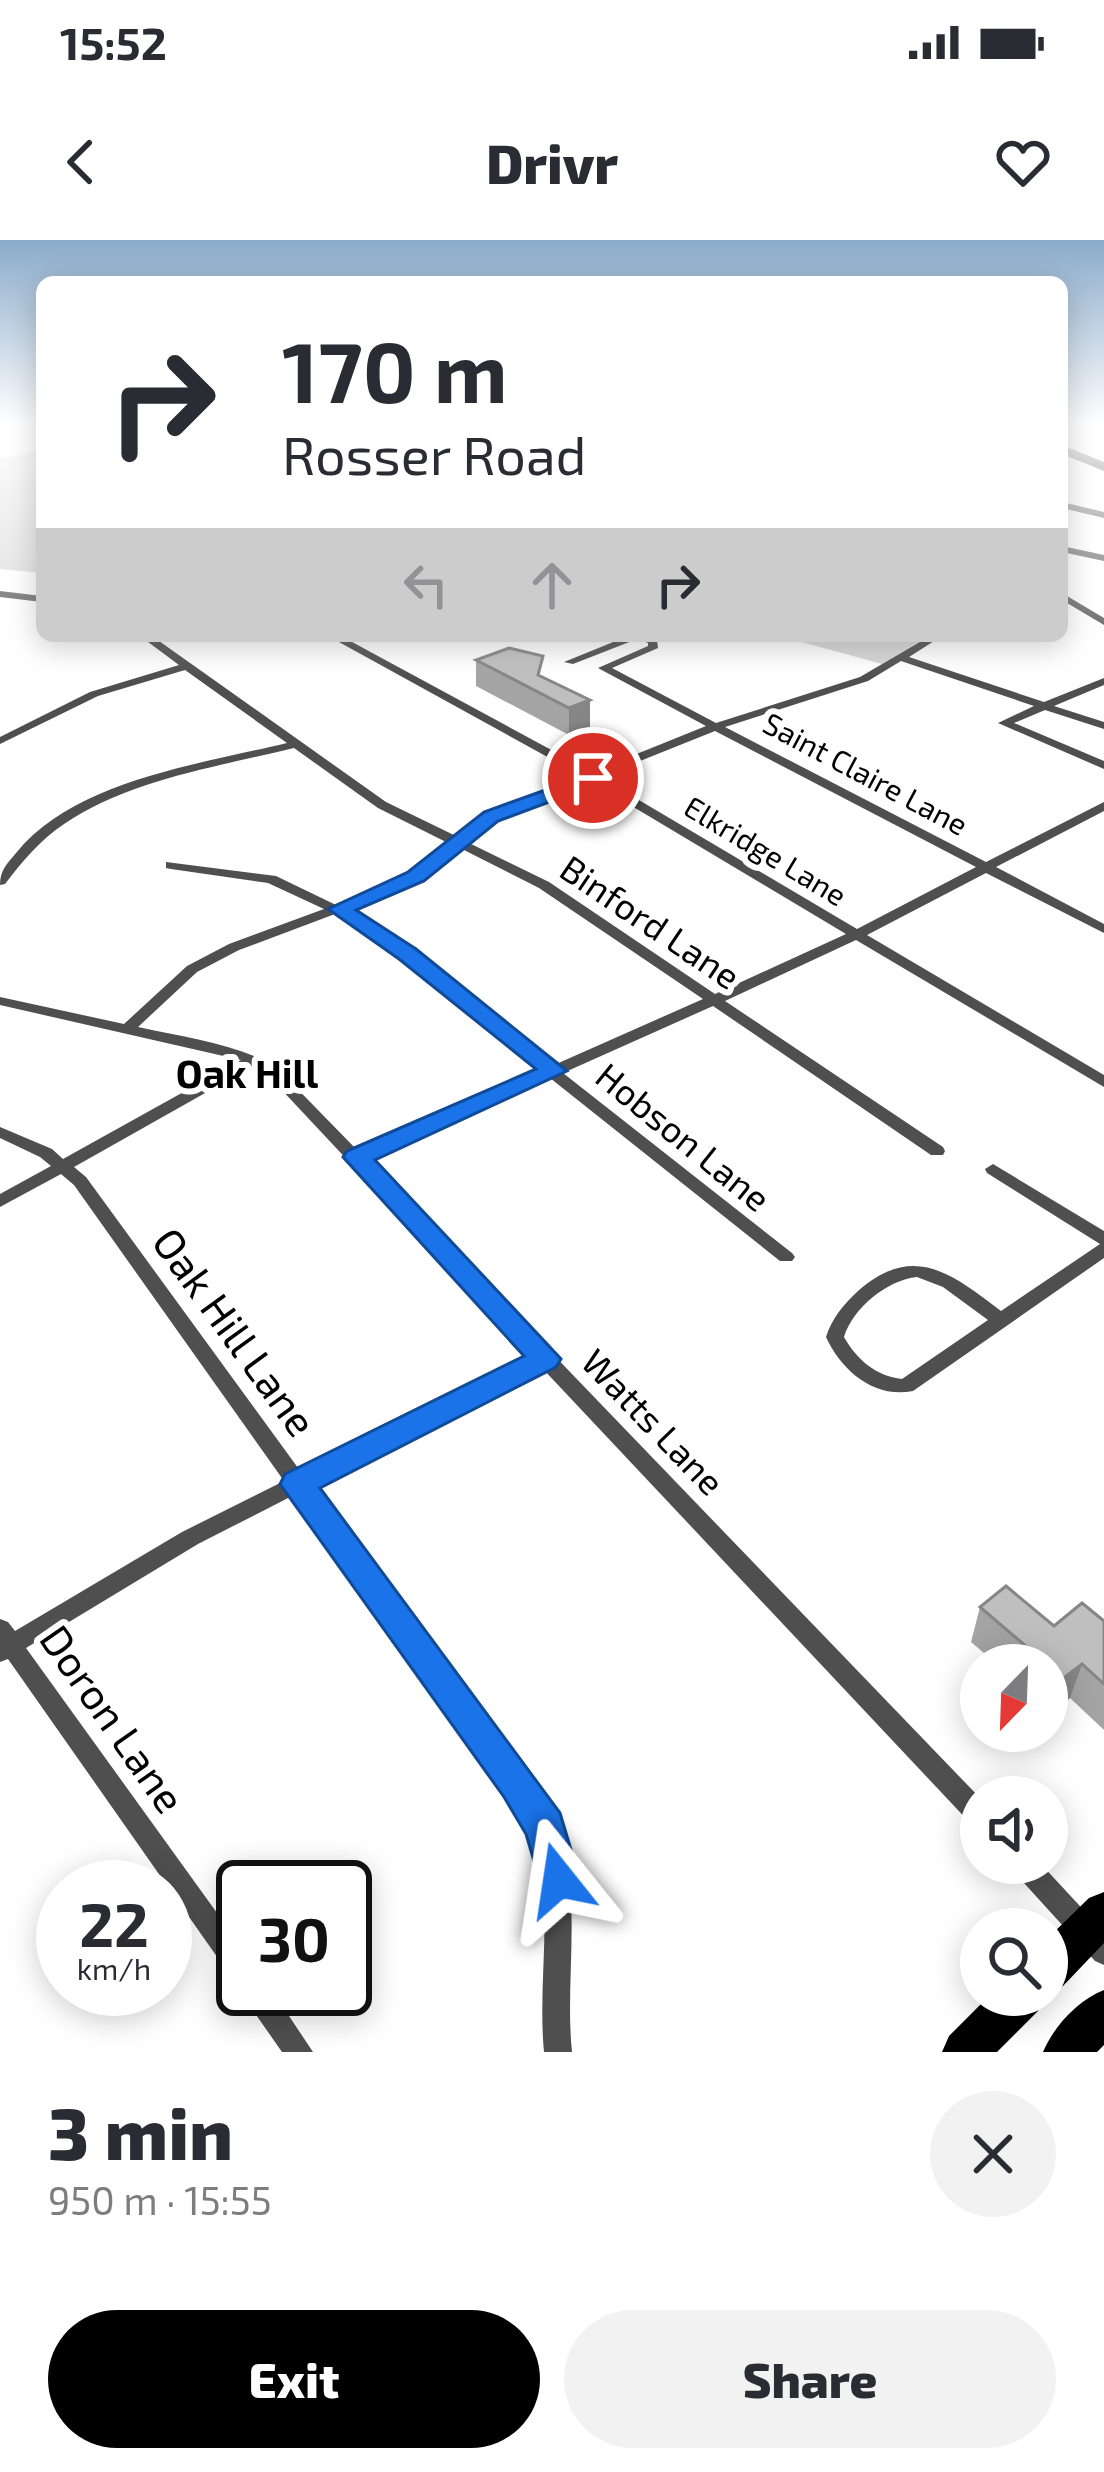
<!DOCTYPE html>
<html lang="en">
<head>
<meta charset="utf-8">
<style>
	body { margin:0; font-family:"Exo 2",sans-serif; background:#f2f2f3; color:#2b2b33; height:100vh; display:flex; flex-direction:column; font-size:45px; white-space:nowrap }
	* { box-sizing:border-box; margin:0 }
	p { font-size:39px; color:#7c7c81 }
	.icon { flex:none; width:66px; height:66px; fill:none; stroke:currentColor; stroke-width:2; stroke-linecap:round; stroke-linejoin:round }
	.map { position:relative; height:1812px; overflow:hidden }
	.sheet { display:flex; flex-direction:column; background:#fff; flex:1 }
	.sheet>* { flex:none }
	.banner { position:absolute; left:36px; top:36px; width:1032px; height:366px; border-radius:18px; box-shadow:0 6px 30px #0003; background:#fff; color:#2b2b33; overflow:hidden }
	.needle { width:78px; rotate:203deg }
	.fabs { position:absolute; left:960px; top:1404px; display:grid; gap:24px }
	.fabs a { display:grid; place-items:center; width:108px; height:108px; border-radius:50%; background:#fff; box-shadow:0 6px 30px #0003; font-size:60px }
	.speed { position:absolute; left:36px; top:1620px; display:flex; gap:24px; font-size:60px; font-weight:700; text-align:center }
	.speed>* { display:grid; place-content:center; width:156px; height:156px; border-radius:50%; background:#fff; box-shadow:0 6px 30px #0003; line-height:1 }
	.speed small { font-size:30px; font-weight:400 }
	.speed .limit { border:6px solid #111; border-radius:18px; background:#fff; color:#111 }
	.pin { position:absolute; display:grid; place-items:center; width:102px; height:102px; color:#fff; margin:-51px; border:6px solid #fff; border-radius:50%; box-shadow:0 3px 12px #0007 }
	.me { position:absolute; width:132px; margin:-66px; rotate:345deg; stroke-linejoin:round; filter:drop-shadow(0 0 9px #0008) }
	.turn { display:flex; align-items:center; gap:42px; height:252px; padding:0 48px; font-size:54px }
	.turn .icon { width:156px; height:156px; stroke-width:2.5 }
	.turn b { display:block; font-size:84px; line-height:102px }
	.lanes { display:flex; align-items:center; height:114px; padding:0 48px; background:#0003; justify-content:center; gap:60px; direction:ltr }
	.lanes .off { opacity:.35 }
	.round { display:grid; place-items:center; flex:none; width:126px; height:126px; border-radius:63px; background:#f2f2f3 }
	.overview { display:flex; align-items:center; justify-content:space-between; height:204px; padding:0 48px }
	h1 { font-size:72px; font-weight:800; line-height:90px }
	.action { display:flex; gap:24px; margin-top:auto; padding:24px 48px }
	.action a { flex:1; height:138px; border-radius:72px; background:#000; color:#fff; font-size:48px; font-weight:800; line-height:138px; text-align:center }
	.action a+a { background:#f2f2f3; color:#2b2b33 }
	.status { display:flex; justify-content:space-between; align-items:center; height:84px; padding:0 60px; background:#fff; direction:ltr }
	.status svg { height:33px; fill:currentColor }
	header { display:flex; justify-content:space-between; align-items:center; height:156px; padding:0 48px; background:#fff; font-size:54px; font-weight:800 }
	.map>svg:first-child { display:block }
	.green { fill:#d6d6d6 }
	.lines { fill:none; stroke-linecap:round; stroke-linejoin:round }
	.minor { fill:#4f4f4f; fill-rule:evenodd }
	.trunk { fill:#000; fill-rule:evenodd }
	.motorway { fill:#000; fill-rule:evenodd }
	.wall { fill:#a4a4a4 }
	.shaded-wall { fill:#868686 }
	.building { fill:#bfbfbf; stroke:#868686; stroke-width:3 }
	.route { fill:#1a73e8; stroke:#114b97; stroke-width:3 }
	.labels { text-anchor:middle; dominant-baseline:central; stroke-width:12; stroke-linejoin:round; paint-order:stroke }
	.far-street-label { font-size:30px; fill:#000; stroke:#fff }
	.street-label { font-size:36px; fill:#000; stroke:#fff }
	.neighbourhood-label { font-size:39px; font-weight:bold; fill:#000; stroke:#fff }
	.near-street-label { font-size:42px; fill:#000; stroke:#fff }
</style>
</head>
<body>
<div class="status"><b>15:52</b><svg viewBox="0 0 49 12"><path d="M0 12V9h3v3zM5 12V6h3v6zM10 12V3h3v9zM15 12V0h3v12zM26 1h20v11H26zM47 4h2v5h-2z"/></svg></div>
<header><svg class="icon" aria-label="back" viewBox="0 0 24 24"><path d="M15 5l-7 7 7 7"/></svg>Drivr<svg class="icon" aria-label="heart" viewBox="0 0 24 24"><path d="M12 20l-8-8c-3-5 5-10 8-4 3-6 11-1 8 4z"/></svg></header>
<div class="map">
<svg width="1104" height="1812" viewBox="0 0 1104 1812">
	<rect width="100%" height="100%" fill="#fff"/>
	<!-- green -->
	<path class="green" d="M42 210V333L0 329V219Z
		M780 396H929L882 424Z"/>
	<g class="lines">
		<!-- minor -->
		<path class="minor" d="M1062 262 1104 272V278L1062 268Z
			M1062 306 1104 315V321L1062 312Z
			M0 351 42 356V362L0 357Z
			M1062 353 1104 378V385L1062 360Z
			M140 396H152L386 562 458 597 487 573 582 536 328 396H341L592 532 706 486 598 428 648 406V403L637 399 573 424 564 422 628 396 657 399 658 408 612 428 716 483 860 437 930 396H942L909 417 1044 462 1104 438V445L1054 466 1104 482V489L1045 470 1014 483 1104 521V529L998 483 1034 466 901 421 868 441 725 487 986 622 1104 562V571L996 627 1104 684V693L986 633 867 695 1104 835V847L856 700 725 761 943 907 945 911 943 915H931L713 766 563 833 792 1013 795 1017 792 1021H780L550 838 366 920 981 1559V1589L972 1585 543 1129 311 1246 554 1579C585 1652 564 1735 572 1812H544C537 1739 555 1664 534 1593L294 1255 198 1304 26 1408 243 1709V1749H271L313 1812H282L245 1759 241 1749 243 1745 234 1741 8 1419 0 1422V1379L8 1382 15 1391 182 1292 284 1241 74 945 61 934 0 967V954L51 926 40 917 0 898V887L52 909 63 919 241 820 0 765V757L124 784 187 726 229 704 324 669 268 643 171 629 166 628V622L276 636 336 665C380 648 414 634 450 604L378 568 294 508C217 527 131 539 64 584 40 600 22 622 5 644L0 645C0 630 7 624 16 613 75 540 201 524 287 503L185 430 98 456 0 504V497L90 452 179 425ZM715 491 976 627 857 689 600 537ZM590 541 846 694 715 754 549 642 467 602 495 579ZM460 608 539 648 703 759 554 825 369 680 347 670C391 654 424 639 460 608ZM335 674 359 686 541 831 358 911 274 825C233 804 185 797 138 787L197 732 239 710ZM253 826 264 831 532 1117 301 1232 86 937 74 927Z
			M993 924 1104 991V1018L913 1151C874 1159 841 1130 826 1097 832 1078 844 1064 858 1051 914 1002 952 1034 1001 1071L1100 1004 987 933 985 929ZM917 1037 943 1047 988 1080 902 1139C876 1136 857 1120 844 1097 853 1068 887 1040 917 1037Z
			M1010 1623H1040L1104 1692V1725L1095 1721 1014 1632Z"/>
		<!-- trunk -->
		<path class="trunk" d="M1104 1652V1703L1063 1746 1047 1752V1699L1089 1658Z
			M1104 1750V1805L1097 1812H1043C1054 1786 1078 1760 1104 1750Z
			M990 1755H1044L1038 1771 997 1812H942L949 1796Z"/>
		<!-- motorway -->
		<path class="motorway" d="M1062 205 1104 222V231L1062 214Z"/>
	</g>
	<!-- wall -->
	<path class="wall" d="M476 420 543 437 590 487 569 495 476 446Z
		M980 1367 1054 1386 1104 1381V1490L1070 1458 1047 1476V1425H998L971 1402Z
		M995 1491H1028L1011 1505Z"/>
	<!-- shaded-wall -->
	<path class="shaded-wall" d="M590 460V487L569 495V468Z
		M1082 1424 1070 1458 1047 1476V1451Z
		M1015 1491H1028L1011 1505Z"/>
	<!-- building -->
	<path class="building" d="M509 408 543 416 538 435 590 460 569 468 476 420Z
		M1006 1346 1054 1386 1082 1363 1104 1381V1444L1082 1424 1047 1451V1425H1008L1028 1408 980 1367Z"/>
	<!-- sky -->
	<linearGradient id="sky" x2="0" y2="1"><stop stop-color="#8aabca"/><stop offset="0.42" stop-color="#fff"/><stop offset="1" stop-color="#fff" stop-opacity="0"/></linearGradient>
	<rect width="1104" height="439" fill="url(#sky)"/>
	<!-- route -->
	<path class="route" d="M593 533 603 538 600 543 498 581 424 641 356 670 416 709 567 831 375 920 561 1119 556 1127 320 1248 560 1573 580 1640 574 1655 559 1661 544 1655 526 1594 504 1557 280 1244 285 1234 524 1116 343 917 347 911 536 829 399 719 328 669 408 632 484 572Z"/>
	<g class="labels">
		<!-- far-street labels -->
		<g class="far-street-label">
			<text transform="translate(866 533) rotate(28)">Saint Claire Lane</text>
			<text transform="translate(766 610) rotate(31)">Elkridge Lane</text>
		</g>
		<!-- street labels -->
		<g class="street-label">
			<text transform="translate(651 681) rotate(34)">Binford Lane</text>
			<text transform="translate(684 896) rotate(39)">Hobson Lane</text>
			<text transform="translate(654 1181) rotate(46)">Watts Lane</text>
		</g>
		<!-- neighbourhood labels -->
		<g class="neighbourhood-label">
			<text x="247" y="832">Oak Hill</text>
		</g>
		<!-- near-street labels -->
		<g class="near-street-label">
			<text transform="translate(236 1091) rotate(54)">Oak Hill Lane</text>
			<text transform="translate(114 1478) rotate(55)">Doron Lane</text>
		</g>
	</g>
</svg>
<div class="fabs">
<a><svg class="needle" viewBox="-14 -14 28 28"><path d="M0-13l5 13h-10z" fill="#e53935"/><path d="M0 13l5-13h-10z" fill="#7c7c81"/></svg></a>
<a><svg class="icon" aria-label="sound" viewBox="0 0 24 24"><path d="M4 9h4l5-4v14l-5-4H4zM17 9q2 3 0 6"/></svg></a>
<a><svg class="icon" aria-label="search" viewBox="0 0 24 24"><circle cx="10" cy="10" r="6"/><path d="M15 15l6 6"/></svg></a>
</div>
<div class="speed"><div>22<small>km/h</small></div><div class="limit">30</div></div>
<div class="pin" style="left:593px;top:538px;background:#d93025"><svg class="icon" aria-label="arrive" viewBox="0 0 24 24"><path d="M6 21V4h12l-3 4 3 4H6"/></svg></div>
<svg class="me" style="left:559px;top:1640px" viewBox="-20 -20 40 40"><path d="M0-17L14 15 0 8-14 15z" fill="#1a73e8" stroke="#fff" stroke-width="4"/></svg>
<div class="banner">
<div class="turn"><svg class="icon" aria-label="right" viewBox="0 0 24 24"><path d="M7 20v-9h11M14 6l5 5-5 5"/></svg><div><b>170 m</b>Rosser Road</div></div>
<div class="lanes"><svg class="icon off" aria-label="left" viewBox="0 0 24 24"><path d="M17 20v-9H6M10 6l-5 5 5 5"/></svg><svg class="icon off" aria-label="ahead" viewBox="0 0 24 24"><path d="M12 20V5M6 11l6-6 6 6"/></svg><svg class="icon" aria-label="right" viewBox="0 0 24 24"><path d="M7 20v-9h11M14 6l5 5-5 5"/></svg></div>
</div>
</div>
<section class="sheet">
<div class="overview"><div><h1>3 min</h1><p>950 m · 15:55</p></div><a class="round"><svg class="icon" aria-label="close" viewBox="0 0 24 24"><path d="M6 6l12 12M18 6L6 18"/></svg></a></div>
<div class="action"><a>Exit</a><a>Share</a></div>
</section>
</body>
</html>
